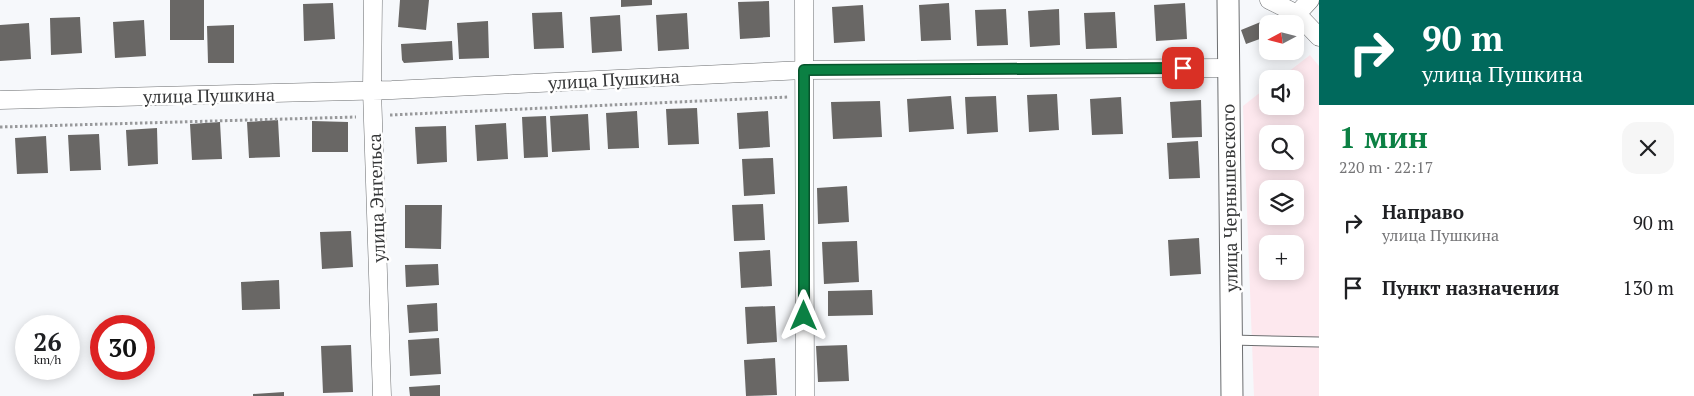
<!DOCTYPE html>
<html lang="ru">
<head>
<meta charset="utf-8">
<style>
	body { margin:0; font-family:"PT Serif",serif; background:#f6f6f6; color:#202124; height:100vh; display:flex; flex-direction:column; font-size:19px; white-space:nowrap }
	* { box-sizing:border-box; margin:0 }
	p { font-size:16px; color:#757577 }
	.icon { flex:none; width:28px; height:28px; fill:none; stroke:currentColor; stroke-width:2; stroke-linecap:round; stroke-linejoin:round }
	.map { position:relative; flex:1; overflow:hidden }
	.details { display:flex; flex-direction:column; background:#fff; width:375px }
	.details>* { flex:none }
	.hud { background:#00695c; color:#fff; overflow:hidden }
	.needle { width:32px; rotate:263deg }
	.tools { position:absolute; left:1259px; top:15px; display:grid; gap:10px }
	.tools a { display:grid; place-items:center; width:45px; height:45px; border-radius:10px; background:#fff; box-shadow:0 2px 12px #0003; font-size:25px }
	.speed { position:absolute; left:15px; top:315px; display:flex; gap:10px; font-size:25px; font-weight:700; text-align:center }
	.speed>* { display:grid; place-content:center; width:65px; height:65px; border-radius:50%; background:#fff; box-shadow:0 2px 12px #0003; line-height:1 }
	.speed small { font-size:12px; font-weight:400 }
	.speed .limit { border:8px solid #d22; background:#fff; color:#111 }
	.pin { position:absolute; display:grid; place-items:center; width:42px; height:42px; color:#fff; margin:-21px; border-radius:10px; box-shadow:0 2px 8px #0006 }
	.me { position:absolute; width:55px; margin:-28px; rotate:0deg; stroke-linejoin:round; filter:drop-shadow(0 0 4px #0008) }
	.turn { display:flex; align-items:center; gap:18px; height:105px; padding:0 20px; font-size:22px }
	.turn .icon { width:65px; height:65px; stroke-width:2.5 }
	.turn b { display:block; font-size:35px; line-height:42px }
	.round { display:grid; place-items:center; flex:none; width:52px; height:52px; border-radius:15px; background:#f6f6f6 }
	.summary { display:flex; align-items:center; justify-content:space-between; height:85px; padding:0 20px }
	h1 { font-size:30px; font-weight:700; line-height:38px; color:#0b8043 }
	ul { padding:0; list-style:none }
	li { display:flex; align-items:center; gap:15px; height:65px; padding:0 20px }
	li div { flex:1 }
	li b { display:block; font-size:19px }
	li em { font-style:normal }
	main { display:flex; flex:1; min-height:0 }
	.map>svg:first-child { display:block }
	.education { fill:#fde8ee; fill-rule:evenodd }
	.building { fill:#696765 }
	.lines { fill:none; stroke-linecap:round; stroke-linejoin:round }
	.service-casing { stroke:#6c6e70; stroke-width:11 }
	.minor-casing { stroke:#6c6e70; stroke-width:19 }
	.tertiary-casing { stroke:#6c6e70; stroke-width:23 }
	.path { stroke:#98999b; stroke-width:3; stroke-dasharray:2.5 2.5; stroke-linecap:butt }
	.service { stroke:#fff; stroke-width:9 }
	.minor { stroke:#fff; stroke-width:18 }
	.tertiary { stroke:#fff; stroke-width:21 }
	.route-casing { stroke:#07532c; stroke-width:12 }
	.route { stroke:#0b8043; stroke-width:9 }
	.labels { text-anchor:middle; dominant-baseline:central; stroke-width:5; stroke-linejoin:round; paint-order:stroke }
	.street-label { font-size:18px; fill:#363738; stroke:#fff }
</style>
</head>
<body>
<main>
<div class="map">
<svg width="1319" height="396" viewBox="0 0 1319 396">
	<rect width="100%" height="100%" fill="#f6f8fb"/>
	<!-- education -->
	<path class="education" d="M1310 55 1319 66V396H1254L1243 106 1267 87 1268 106H1295V79H1279ZM1268 134H1295V161H1268ZM1268 189H1295V216H1268ZM1268 244H1295V271H1268Z"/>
	<!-- building -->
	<path class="building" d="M170 0H204V40H170Z
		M400 0H429L426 30 398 27Z
		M621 0H652V5L621 7Z
		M769 1 770 37 740 39 738 2Z
		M333 3 335 39 304 41 303 4Z
		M949 3 951 40 921 41 919 5Z
		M1185 3 1187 39 1156 41 1154 5Z
		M863 5 865 41 834 43 832 7Z
		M1006 9 1008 45 977 46 975 10Z
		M1059 9 1060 45 1030 47 1028 11Z
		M562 12 564 48 534 49 532 13Z
		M1115 12 1117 48 1086 49 1084 13Z
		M687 13 689 49 658 51 656 15Z
		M620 15 622 51 592 53 590 17Z
		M80 17 82 53 51 55 50 18Z
		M144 20 146 56 115 58 113 22Z
		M488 21 489 58 459 59 457 23Z
		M1263 21 1268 36 1246 44 1241 30Z
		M29 23 31 59 0 61V25Z
		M234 25V63H208L207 26Z
		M452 41 453 60 404 63 402 60 401 44Z
		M1057 94 1059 130 1029 132 1027 95Z
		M951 96 954 129 909 132 907 99Z
		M996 96 998 132 967 134 965 97Z
		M1121 97 1123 134 1092 135 1090 99Z
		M1201 100 1202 137 1172 138 1170 102Z
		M880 101 882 137 833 139 831 102Z
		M697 108 699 144 668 145 666 109Z
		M637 111 639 148 608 149 606 113Z
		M768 111 770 147 739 149 737 113Z
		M588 114 590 150 552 152 550 116Z
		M546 116 548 157 524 158 522 117Z
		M278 120 280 157 249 158 247 122Z
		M312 121 348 122V152H312Z
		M220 122 222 159 192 160 190 124Z
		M506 123 508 159 477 161 475 125Z
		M446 126 447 162 417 164 415 127Z
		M157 128 158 164 128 166 126 130Z
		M99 134 101 170 70 171 68 135Z
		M46 136 48 173 17 174 15 138Z
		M1198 141 1200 178 1169 179 1167 143Z
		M773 158 775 194 744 196 742 159Z
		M847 186 849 222 818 224 817 188Z
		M763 204 765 240 734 241 732 205Z
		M405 205H442L441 249 405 248Z
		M351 231 353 267 322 269 320 232Z
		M1199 238 1201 274 1170 276 1168 240Z
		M857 241 859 282 824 284 822 242Z
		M770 250 772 286 741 288 739 252Z
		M438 264 439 285 406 287 405 265Z
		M279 280 280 309 242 310 241 282Z
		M872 290 873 315 828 316V291Z
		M437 303 438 331 409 333 407 305Z
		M775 306 777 342 747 344 745 307Z
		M439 338 441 374 410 376 408 340Z
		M351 345 353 392 323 393 321 346Z
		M847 345 849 381 818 382 816 346Z
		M775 358 777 395 746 396 744 360Z
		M440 385V396H410L409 387Z
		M284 392V396H253V394Z"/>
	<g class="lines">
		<defs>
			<path id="service" d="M1231 340 1319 342"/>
			<path id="minor" d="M373 0 372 90 382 396
				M804 0 805 396
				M1269 0 1297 14 1319 37
				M1297 14 1310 0
				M0 100 392 90 804 70 1228 68"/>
			<path id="tertiary" d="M1228 0 1232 396"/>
		</defs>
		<!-- service casing -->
		<use href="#service" class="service-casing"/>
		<!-- minor casing -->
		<use href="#minor" class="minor-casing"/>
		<!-- tertiary casing -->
		<use href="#tertiary" class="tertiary-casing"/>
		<!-- path -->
		<path class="path" d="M390 115 788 97
			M0 127 356 117"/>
		<!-- service -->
		<use href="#service" class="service"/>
		<!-- minor -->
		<use href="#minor" class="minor"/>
		<!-- tertiary -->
		<use href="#tertiary" class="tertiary"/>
	</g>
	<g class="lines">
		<defs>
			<path id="route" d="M804 316V70L1183 68"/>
		</defs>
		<!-- route casing -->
		<use href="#route" class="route-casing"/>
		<!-- route -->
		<use href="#route" class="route"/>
	</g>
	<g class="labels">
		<!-- street labels -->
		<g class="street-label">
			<text transform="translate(614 79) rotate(-3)">улица Пушкина</text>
			<text transform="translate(209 95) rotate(-1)">улица Пушкина</text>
			<text transform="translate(376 198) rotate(-92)">улица Энгельса</text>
			<text transform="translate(1229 198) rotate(-91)">улица Чернышевского</text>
		</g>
	</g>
</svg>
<div class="tools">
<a><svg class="needle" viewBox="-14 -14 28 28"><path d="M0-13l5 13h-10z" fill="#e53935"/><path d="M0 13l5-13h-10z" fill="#757577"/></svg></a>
<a><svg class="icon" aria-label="sound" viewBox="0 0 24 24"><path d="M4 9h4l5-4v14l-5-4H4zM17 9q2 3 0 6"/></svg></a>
<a><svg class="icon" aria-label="search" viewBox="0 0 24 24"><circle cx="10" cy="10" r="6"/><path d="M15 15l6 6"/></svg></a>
<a><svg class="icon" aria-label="layers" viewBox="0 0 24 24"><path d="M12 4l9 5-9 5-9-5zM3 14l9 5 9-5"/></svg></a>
<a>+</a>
</div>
<div class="speed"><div>26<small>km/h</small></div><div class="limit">30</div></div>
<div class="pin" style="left:1183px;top:68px;background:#d93025"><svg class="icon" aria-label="arrive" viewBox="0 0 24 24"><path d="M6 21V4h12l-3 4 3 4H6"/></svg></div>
<svg class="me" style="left:804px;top:316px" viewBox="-20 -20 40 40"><path d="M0-17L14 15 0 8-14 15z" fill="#0b8043" stroke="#fff" stroke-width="4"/></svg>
</div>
<section class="details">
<div class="hud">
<div class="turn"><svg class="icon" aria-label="right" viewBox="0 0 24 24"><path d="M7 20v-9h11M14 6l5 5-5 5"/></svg><div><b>90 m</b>улица Пушкина</div></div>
</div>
<div class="summary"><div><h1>1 мин</h1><p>220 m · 22:17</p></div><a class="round"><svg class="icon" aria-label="close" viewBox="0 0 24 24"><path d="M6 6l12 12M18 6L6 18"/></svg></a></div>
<ul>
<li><svg class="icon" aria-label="right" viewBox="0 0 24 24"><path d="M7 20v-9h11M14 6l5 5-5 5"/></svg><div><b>Направо</b><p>улица Пушкина</p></div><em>90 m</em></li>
<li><svg class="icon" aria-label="arrive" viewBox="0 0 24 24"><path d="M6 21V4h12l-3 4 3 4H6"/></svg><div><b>Пункт назначения</b></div><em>130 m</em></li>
</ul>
</section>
</main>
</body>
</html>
